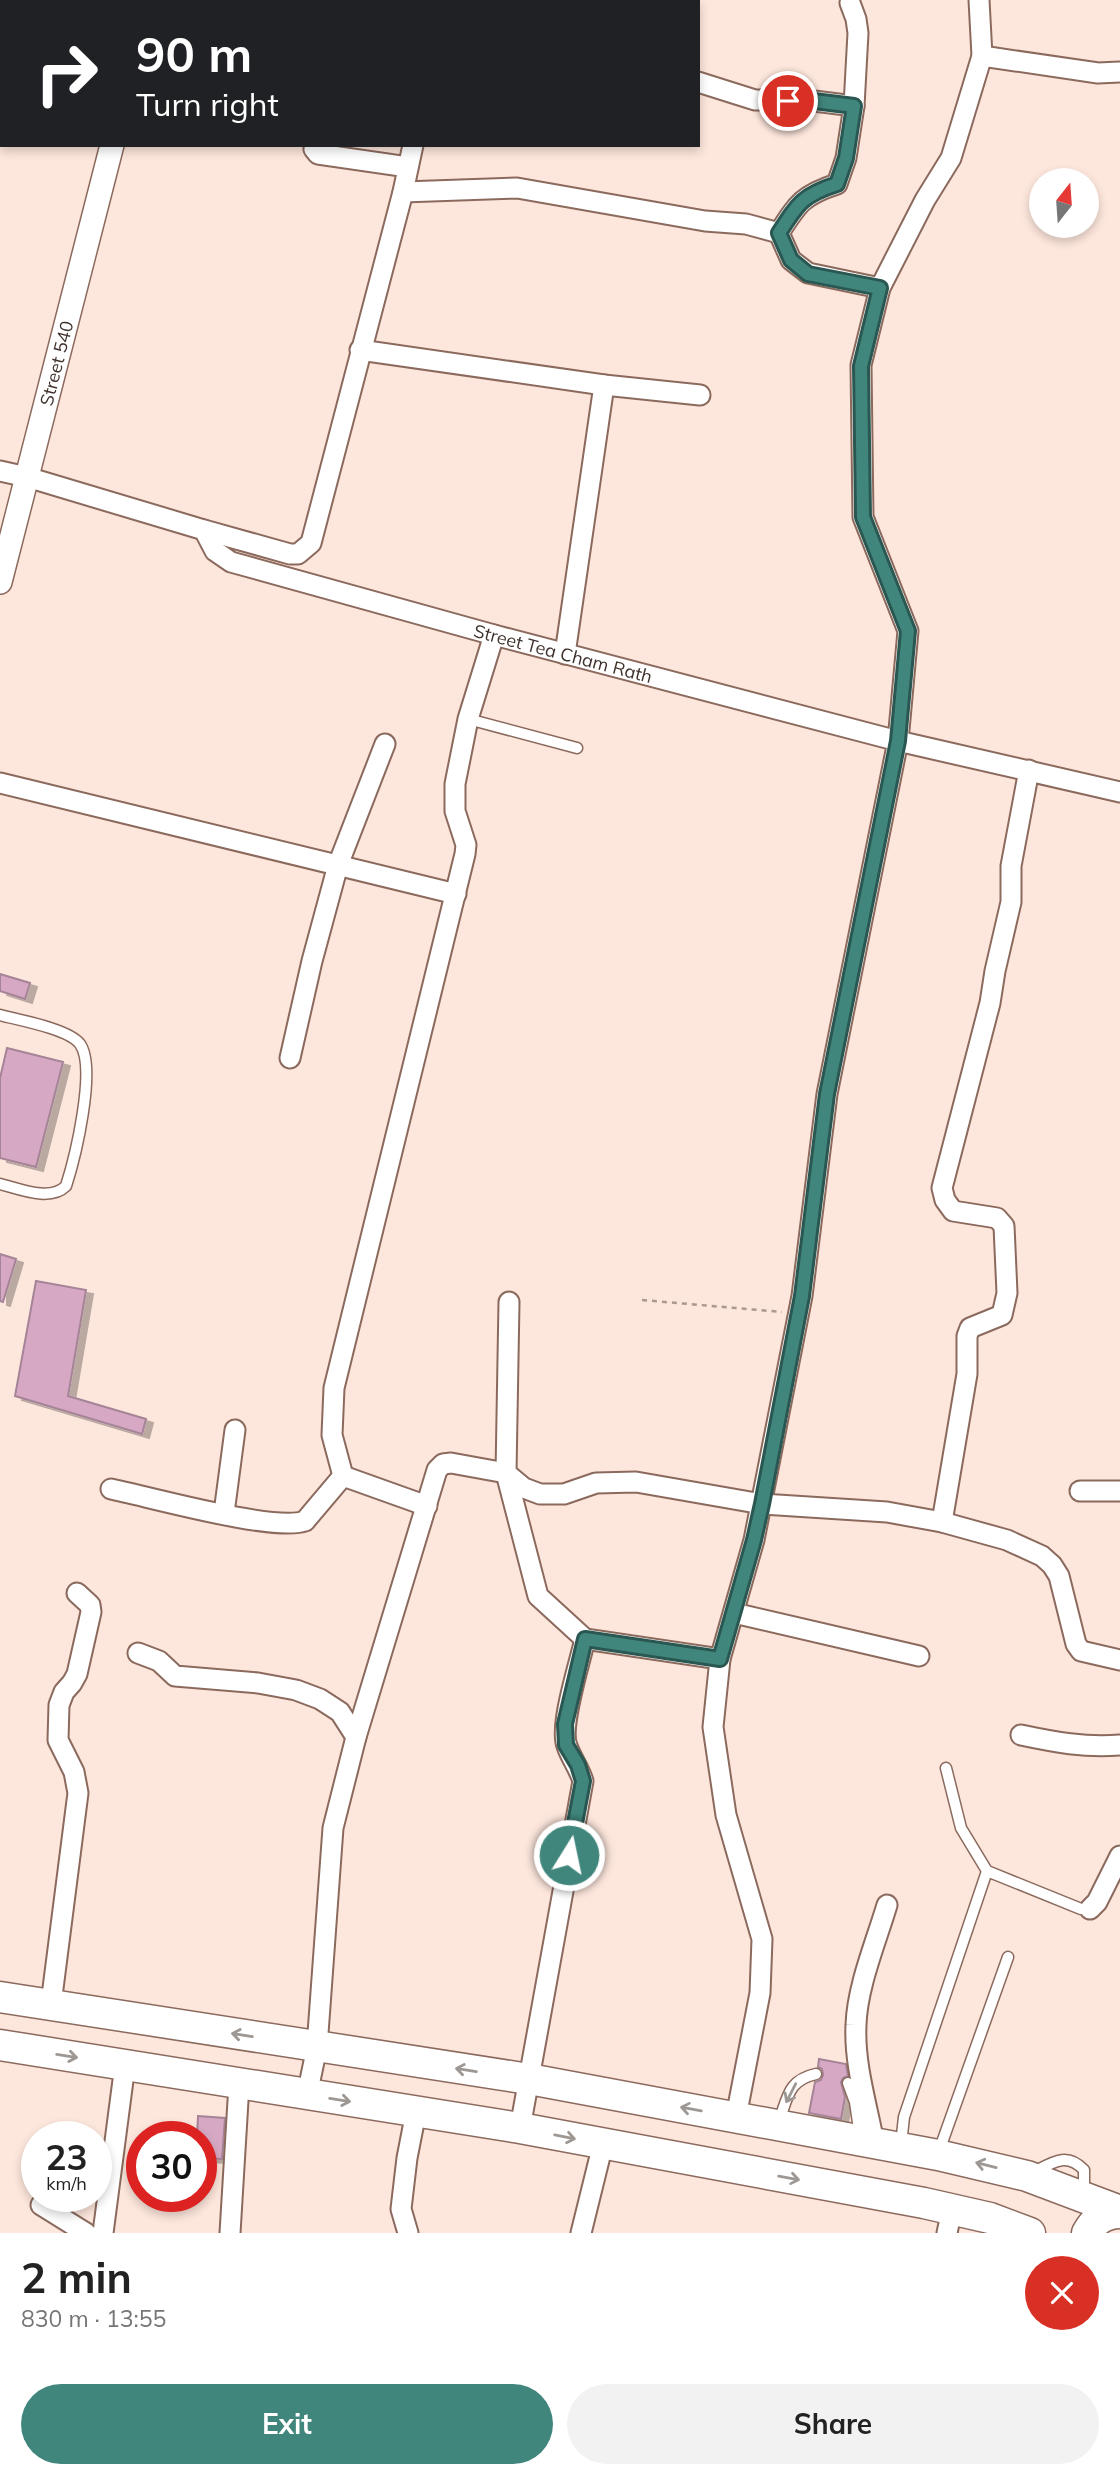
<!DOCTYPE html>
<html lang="en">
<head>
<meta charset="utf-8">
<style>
	body { margin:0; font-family:Mulish,sans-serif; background:#f2f2f2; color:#222; height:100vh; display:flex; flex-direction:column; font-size:26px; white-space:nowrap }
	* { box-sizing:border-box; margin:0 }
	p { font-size:23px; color:#767676 }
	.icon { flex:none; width:38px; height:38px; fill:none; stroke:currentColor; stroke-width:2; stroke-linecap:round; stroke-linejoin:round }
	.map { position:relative; height:2233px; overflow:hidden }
	.details { display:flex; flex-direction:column; background:#fff; flex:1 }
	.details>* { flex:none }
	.banner { position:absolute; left:0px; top:0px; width:700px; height:147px; box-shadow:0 4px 10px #0003; background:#202124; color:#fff; overflow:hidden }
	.needle { width:46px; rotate:17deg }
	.controls { position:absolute; left:1029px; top:168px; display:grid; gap:14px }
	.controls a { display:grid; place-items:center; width:70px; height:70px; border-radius:50%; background:#fff; box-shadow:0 4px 10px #0003; font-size:35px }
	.speed { position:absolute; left:21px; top:2121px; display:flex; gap:14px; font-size:35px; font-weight:700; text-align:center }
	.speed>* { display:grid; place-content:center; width:91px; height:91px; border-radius:50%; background:#fff; box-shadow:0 4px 10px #0003; line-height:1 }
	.speed small { font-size:18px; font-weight:400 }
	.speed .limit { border:10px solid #d22; background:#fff; color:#111 }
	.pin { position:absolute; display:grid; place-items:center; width:60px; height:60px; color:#fff; margin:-30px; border:4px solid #fff; border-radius:50%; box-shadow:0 2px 7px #0007 }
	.me { position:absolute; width:77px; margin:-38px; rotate:10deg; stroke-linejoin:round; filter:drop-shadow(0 0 5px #0008) }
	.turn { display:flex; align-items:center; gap:24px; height:147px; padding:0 21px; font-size:32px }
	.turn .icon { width:91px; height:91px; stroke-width:2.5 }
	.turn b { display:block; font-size:49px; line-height:60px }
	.round { display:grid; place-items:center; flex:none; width:74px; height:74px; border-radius:37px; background:#f2f2f2 }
	.summary { display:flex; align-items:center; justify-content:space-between; height:119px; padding:0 21px }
	h1 { font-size:42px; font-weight:700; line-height:52px }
	.button { display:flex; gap:14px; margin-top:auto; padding:14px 21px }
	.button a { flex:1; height:80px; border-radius:42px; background:#40867c; color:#fff; font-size:28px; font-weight:700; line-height:80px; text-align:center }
	.button a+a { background:#f2f2f2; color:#222 }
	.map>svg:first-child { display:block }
	.building { fill:#d7a8c3; stroke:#a58497; stroke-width:2; filter:url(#shadow) }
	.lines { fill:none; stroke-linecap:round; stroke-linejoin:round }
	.service-casing { stroke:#8b6a5d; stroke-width:13 }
	.minor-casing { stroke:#8b6a5d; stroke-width:23 }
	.tertiary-casing { stroke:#8b6a5d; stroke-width:26 }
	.primary-casing { stroke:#8b6a5d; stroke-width:33 }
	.path { stroke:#ab988f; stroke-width:2.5; stroke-dasharray:5 5; stroke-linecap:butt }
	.service { stroke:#fff; stroke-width:10 }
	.minor { stroke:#fff; stroke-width:19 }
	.tertiary { stroke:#fff; stroke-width:23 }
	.primary { stroke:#fff; stroke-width:30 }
	.oneway { stroke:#9e9894 }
	.route-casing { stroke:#2a5751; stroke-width:18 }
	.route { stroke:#40867c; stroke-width:12 }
	.labels { text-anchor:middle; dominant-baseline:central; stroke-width:7; stroke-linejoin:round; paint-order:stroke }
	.street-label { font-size:18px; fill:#3e302a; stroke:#fff }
</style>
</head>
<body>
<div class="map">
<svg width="1120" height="2233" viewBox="0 0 1120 2233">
	<defs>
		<filter id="shadow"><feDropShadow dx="7" dy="4" stdDeviation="0" flood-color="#0004"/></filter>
	</defs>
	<rect width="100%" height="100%" fill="#fde6dc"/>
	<!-- building -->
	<path class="building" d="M0 974 30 983 25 999 0 991Z
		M7 1048 63 1062 36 1167 0 1158V1078Z
		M0 1254 16 1259 3 1302 0 1301Z
		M36 1281 86 1290 68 1396 146 1419 142 1434 15 1396Z
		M819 2059 846 2064 848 2076 843 2078 841 2082 845 2097 841 2119 809 2113 815 2082 821 2080 823 2075 822 2069 818 2067Z
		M198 2116 225 2118 222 2159 201 2158V2137H197Z"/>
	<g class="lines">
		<defs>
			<path id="service" d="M468 719 577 748
				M0 1015C19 1020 69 1029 80 1044 97 1068 75 1158 66 1186 50 1202 20 1189 0 1184
				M946 1768 961 1828 987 1871 1081 1909H1090
				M848 2083 855 2102 860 2136
				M779 2121C788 2097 788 2080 816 2074
				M901 2144 904 2117 987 1871
				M939 2151 1008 1957
				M1034 2172C1053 2162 1067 2152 1084 2170V2192"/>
			<g id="minor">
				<path d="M630 0 631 2"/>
				<path d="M441 2V0"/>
				<path d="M850 3 856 19 858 33 854 106 846 158 837 184C803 195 798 203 779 233L791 260 808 273 880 288"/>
				<path d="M982 56 1098 73 1120 72"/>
				<path d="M698 82 755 100H806L854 106"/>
				<path d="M316 145 314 149 318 154 408 167"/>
				<path d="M403 192 517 188 705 221 746 224 779 233"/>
				<path d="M360 350 604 385 700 395"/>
				<path id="s1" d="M0 471 27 477 204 530 215 551 231 562 494 635 898 741 1120 792"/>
				<path d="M204 530 290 554H298L311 543 403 192 413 145"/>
				<path d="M565 654 604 385"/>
				<path d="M0 783 456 894"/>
				<path d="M290 1058 312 961 338 865 385 744"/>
				<path d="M509 1302 506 1473 538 1596 585 1639 720 1659"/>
				<path d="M343 1476 332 1435 334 1388 465 854 466 845 455 811V784L468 719 494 635"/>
				<path d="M343 1476 427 1506"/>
				<path d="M111 1489C150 1497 274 1532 305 1521L343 1476"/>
				<path d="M1080 1491H1120"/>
				<path d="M224 1513 235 1430"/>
				<path d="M942 1522 967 1374V1336L970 1328 1002 1315 1007 1293 1004 1226 997 1218 953 1211 945 1200 942 1188 990 1003 995 971 1011 902V866L1029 770"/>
				<path d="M734 1613 919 1656"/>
				<path d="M138 1653 159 1661 175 1676 258 1683 296 1690 320 1699 340 1712 356 1737"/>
				<path d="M1021 1735C1054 1742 1085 1748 1120 1745"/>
				<path d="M1090 1909 1097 1902 1120 1856"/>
				<path d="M51 2004 78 1793 74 1772 58 1740 59 1705 64 1692 72 1683 77 1674 91 1612 90 1605 77 1593"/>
				<path d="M307 2095 317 2047 333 1828 356 1737 437 1470 443 1464 451 1463 506 1473 524 1488 540 1494H564L596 1483 636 1482 762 1504 887 1512 942 1522 1007 1540 1042 1556 1052 1565 1059 1576 1076 1644 1081 1651 1120 1660"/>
				<path d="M736 2117 760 1993 762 1939 726 1815 713 1727 720 1659 754 1540 802 1296 827 1094 898 741 908 631 863 517 861 365 880 288 925 200 951 158 982 56 979 0"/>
				<path d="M520 2128 583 1781C579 1768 571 1758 567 1746 559 1726 580 1662 585 1639"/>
				<path d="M874 2143C867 2105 854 2064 856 2025 857 1987 876 1942 887 1905"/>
				<path d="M41 2205 86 2233"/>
				<path d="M103 2233 125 2065"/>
				<path d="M230 2233 239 2084"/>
				<path d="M408 2233 401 2209 407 2158 416 2112"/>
				<path d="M581 2233 603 2144"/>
				<path d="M947 2233 952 2209"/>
			</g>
			<g id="tertiary">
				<path d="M149 2 150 0"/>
				<path id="s2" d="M0 582 112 145"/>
			</g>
			<path id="primary" d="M0 1997 529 2079 938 2155 1027 2176 1120 2211
				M0 2045 520 2128 924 2203 990 2218 1030 2233
				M1087 2233C1094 2220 1105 2213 1120 2213"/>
		</defs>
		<!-- service casing -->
		<use href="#service" class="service-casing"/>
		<!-- minor casing -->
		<use href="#minor" class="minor-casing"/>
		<!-- tertiary casing -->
		<use href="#tertiary" class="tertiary-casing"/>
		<!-- primary casing -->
		<use href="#primary" class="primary-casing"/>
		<!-- path -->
		<path class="path" d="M642 1300 782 1312"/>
		<!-- service -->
		<use href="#service" class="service"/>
		<!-- minor -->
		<use href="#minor" class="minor"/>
		<!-- tertiary -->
		<use href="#tertiary" class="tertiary"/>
		<!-- primary -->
		<use href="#primary" class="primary"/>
	</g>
	<!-- one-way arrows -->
	<defs><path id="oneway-shaft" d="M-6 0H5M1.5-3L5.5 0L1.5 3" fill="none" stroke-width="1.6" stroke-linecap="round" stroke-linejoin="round" transform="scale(1.75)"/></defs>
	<g class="oneway">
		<use href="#oneway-shaft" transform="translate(242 2035) rotate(-171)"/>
		<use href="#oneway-shaft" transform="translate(67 2056) rotate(9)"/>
		<use href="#oneway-shaft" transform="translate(466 2070) rotate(-171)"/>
		<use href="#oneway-shaft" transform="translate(791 2093) rotate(117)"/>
		<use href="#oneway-shaft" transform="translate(340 2100) rotate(9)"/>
		<use href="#oneway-shaft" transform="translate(691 2109) rotate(-170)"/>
		<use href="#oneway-shaft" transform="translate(565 2137) rotate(11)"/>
		<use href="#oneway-shaft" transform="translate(986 2165) rotate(-166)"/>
		<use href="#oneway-shaft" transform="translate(789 2178) rotate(10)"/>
	</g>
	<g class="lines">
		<defs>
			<path id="route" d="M569 1855 583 1781 578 1765 566 1745 565 1724 585 1639 720 1659 754 1540 762 1504 802 1296 827 1094 898 741 908 631 863 517 861 366 880 288 808 274 791 260 779 233C798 203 803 195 837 184L846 158 854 106 806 100 788 101"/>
		</defs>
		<!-- route casing -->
		<use href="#route" class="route-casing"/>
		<!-- route -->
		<use href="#route" class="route"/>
	</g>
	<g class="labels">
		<!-- street labels -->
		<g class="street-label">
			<text stroke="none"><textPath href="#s2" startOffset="226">Street 540</textPath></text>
			<text stroke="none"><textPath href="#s1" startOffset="600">Street Tea Cham Rath</textPath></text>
		</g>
	</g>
</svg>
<div class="controls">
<a><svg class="needle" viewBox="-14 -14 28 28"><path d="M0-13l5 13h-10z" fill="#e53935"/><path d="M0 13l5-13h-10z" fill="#767676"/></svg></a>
</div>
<div class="speed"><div>23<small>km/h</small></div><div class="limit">30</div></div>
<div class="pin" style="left:788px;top:101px;background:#d93025"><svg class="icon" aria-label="arrive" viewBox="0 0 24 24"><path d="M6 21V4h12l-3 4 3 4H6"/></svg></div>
<svg class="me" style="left:569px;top:1855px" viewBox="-20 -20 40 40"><circle r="17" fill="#40867c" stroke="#fff" stroke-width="3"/><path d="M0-11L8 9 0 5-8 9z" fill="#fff"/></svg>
<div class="banner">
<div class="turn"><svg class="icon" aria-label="right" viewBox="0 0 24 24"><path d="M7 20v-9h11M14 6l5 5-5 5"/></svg><div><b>90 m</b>Turn right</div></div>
</div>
</div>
<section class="details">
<div class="summary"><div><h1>2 min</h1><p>830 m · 13:55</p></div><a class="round" style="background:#d93025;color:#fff"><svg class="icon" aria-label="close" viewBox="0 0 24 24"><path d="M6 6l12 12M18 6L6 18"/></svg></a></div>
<div class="button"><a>Exit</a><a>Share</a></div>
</section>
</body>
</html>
